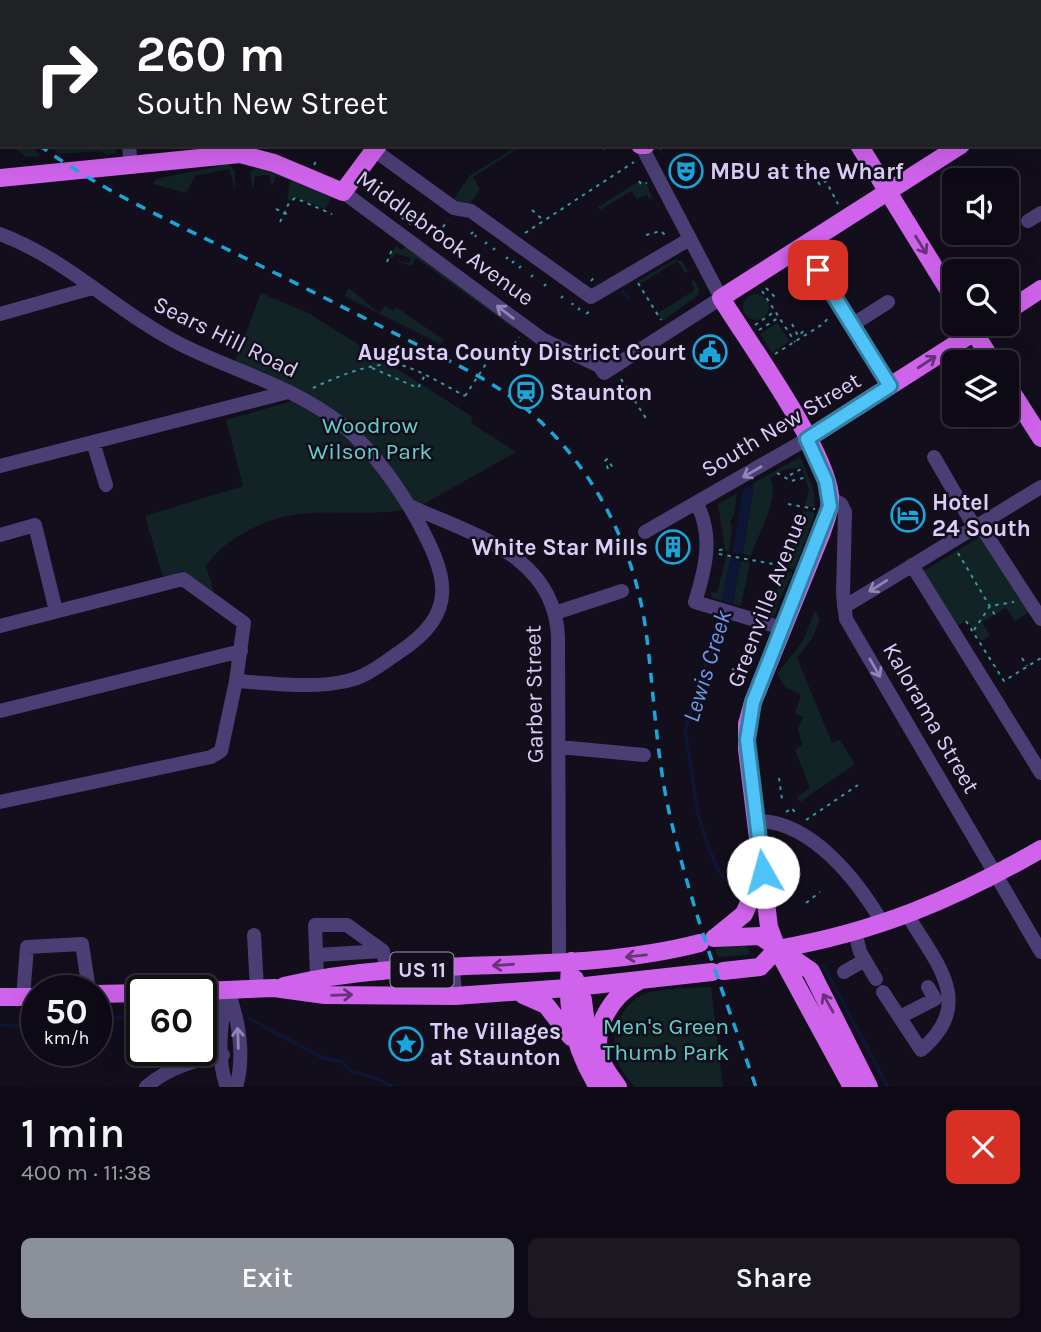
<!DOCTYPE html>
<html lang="en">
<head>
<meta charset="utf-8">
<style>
	body { margin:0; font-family:Karla,sans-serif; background:#1c1822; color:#f1f3f6; height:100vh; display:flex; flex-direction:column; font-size:26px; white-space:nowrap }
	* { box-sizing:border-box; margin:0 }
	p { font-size:23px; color:#9b9aa0 }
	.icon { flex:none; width:38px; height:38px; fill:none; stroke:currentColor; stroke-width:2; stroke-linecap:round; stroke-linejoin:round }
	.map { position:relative; height:1087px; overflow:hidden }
	.side { display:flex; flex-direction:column; background:#0e0a15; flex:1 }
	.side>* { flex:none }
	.top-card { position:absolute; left:0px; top:0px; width:1041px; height:147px; box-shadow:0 7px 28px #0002,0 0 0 2px #2e2b34; background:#202124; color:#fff; overflow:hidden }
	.fabs { position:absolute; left:942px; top:168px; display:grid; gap:14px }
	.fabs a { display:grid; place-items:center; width:77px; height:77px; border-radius:10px; background:#0e0a15; box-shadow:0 7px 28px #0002,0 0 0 2px #2e2b34; font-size:35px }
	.speed { position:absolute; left:21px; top:975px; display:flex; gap:14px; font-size:35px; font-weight:700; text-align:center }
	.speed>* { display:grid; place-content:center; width:91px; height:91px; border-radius:50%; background:#0e0a15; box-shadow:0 7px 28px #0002,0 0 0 2px #2e2b34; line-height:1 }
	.speed small { font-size:18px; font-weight:400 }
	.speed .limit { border:4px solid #111; border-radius:10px; background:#fff; color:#111 }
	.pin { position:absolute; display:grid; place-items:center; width:60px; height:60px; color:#fff; margin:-30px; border-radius:14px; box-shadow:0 4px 10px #0006 }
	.me { position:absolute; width:77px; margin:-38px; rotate:353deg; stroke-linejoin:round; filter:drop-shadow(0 0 5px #0008) }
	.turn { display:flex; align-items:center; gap:24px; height:147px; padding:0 21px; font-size:32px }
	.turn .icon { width:91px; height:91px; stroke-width:2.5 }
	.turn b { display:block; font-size:49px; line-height:60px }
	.round { display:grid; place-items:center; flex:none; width:74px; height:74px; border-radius:10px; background:#1c1822 }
	.headline { display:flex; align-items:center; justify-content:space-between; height:119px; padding:0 21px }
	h1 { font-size:42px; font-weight:600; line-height:52px }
	.primary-button { display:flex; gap:14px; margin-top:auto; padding:14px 21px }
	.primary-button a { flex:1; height:80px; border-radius:10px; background:#8c9099; color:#fff; font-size:28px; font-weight:600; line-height:80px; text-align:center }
	.primary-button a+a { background:#1c1822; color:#f1f3f6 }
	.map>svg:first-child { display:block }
	.green { fill:#122325 }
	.water { fill:#0e1635 }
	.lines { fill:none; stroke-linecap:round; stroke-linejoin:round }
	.stream { stroke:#0e1635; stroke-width:3.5 }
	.path { stroke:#3b96a1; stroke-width:2; stroke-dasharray:3.5 5; stroke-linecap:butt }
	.minor { stroke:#4a3e75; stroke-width:14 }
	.major { stroke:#cf63eb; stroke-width:18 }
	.rail { stroke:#1ba6d9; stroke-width:3.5; stroke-dasharray:10 9; stroke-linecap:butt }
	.path-bridge { stroke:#3b96a1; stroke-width:2; stroke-dasharray:3.5 5; stroke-linecap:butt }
	.oneway { stroke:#683479 }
	.oneway2 { stroke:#9286b7 }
	.route-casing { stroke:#337fa1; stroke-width:18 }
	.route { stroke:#4fc3f7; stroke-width:12 }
	.labels { text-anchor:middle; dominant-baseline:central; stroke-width:5; stroke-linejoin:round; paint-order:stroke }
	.shield { fill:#130e1c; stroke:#9f95b7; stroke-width:2 }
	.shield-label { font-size:21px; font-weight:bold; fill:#dbcff9 }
	.poi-label { font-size:23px; font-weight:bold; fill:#dbcff9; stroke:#130e1c; text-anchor:start }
	.street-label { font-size:23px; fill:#dbcff9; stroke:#130e1c }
	.park-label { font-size:23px; fill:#65cfc6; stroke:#130e1c }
	.water-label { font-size:24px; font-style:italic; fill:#6a9aec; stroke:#130e1c }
</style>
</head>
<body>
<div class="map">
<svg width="1041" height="1087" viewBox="0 0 1041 1087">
	<rect width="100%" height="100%" fill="#130e1c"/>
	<!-- green -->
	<path class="green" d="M10 145H29L42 156 26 157Z
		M47 145H121L115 153 108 155 100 151 60 154Z
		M519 145H524L473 177 480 189 470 204 453 201 469 176Z
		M229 164 235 171V189L229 169 195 176 186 193 153 184 156 179Z
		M257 166 332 196 325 209 295 197 287 202 290 180 276 176 272 186 269 175 255 176 253 190 250 173Z
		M639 181 646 182 652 198 649 199 647 195 637 199 631 191 600 210 598 207Z
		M396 246 402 250 406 246 519 328H513L416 258 411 266 396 261 409 263 411 258 395 253 393 258 390 257Z
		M674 260 682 261 688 271 685 273 677 261 640 284 638 281Z
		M694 280 699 289 698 295 663 321 658 313 695 290 691 282Z
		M349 288 379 313 385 305 393 311 396 307 444 340 440 344 344 296Z
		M261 293 310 314 473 417 471 423 516 452 420 506C357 524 305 496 242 534 227 543 216 551 206 566L214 592 183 571 163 577 145 516 243 486 226 420 306 397 235 362Z
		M743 307a13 13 0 1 1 26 0a13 13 0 1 1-26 0Z
		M777 323 790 341 772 353 760 334Z
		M800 457 813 488 815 507 805 506 809 490 802 467 783 470 770 478C781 499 757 534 751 556L743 554 754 483Z
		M737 493 734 515 730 522 732 527 729 551H725L718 504Z
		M803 511 814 512V517L794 570 783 566Z
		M983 535 1031 611 1015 621 1006 608 982 622 990 636 981 641 967 620 956 627 922 572Z
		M726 557 731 558 721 601 713 598 710 592 717 593Z
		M741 561 750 563 741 606 733 604Z
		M782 569 793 573 777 604 776 613 773 616 763 614 771 613Z
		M815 611 820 619 813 637 797 658 832 743 840 740 855 764 800 802 797 797 810 788 795 750 802 745 798 728 803 717 795 713 801 695 785 687 777 674 803 641Z
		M738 866 751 869 747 892 733 875Z
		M728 945 747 946 750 952 747 955 718 957 715 949Z
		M711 987 723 1087H635C628 1079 620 1070 617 1059 609 1034 622 999 650 992 669 988 691 988 711 987Z"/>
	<!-- water -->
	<path class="water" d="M754 483 743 554 733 552 742 490Z
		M731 558 741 561 733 604 721 601Z
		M656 1051a8 8 0 1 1 16 0a8 8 0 1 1-16 0Z"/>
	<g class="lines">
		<!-- stream -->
		<path class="stream" d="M622 291 628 298
			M722 616 685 729 698 814 708 846 720 873 744 899
			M823 965 888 1087
			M96 1018 142 1016
			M250 1019 321 1057 342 1062 351 1071 379 1079 392 1087
			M201 1020 211 1023
			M0 1025 18 1026 37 1021"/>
		<!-- path -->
		<path class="path" d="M1037 2 1040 0
			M1040 16 1041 15
			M0 50 2 51
			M0 120 2 118
			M0 134 2 132
			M547 145 550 149
			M446 148 451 145
			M604 149 609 145
			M660 149 666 145
			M805 160 820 185 826 181 838 204
			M314 165 318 158
			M639 181 641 184 647 183
			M276 209 287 214
			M532 210 542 219
			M401 217 416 228
			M403 217 409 208
			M280 222 289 203 295 198 332 214
			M525 233 634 162
			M471 234 473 232
			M646 235 661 231 666 236
			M475 237 476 235
			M433 241 448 220
			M485 244 487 242
			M493 250 495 248
			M506 259 508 257
			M387 262 393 247
			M512 263 514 261
			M519 268 521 266
			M531 277 533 275
			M591 281 595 276
			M638 283 661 320
			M544 286 546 284
			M766 288 775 297
			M762 291 795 342
			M561 298 563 296
			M572 305 573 303
			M578 310 580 308
			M586 314 590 311
			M792 324 798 336 806 329
			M755 325 774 312
			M759 330 778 318
			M497 347 507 355 519 337
			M775 354 823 324 830 316
			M372 368 418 388 425 375
			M621 379 647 420
			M313 388C336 377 382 357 407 367 427 374 446 386 465 396
			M583 399 592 392
			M608 469 605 461 607 459 612 466 617 464
			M777 473 791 481 807 477
			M790 475 803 468
			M788 504 815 509
			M719 550 725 549
			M958 553 995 615
			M719 554 773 564 792 571
			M966 621 1004 681 1041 658
			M974 630 990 606 1014 602
			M1022 658 1027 666
			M732 669 746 674
			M779 778 782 799
			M786 812 792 808 797 816
			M806 820 858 785
			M806 903 820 892"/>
		<!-- minor -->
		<path class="minor" d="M67 0 68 2
			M541 0 542 2
			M655 0 656 2
			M852 0 853 2
			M112 2 114 0
			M285 2 287 0
			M435 2 438 0
			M129 145 131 167
			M374 150 454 208 471 211 591 297 688 240
			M343 192 542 339 599 366 604 373 721 298 642 147
			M1028 221 1041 213
			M0 234C67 259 117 312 180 344 233 371 294 386 341 424 373 450 396 483 416 518 447 575 461 612 398 653 382 664 366 677 347 681 312 689 272 683 236 681
			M803 247 890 386
			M0 314 92 288
			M852 325 888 302
			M93 442 106 485
			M934 457 971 521 984 531 1041 619
			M0 466 288 392
			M830 498 841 504 845 512 843 595 846 619 1041 952
			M697 504C714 537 705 570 695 602L782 628
			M410 506C472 535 554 554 558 636L559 962
			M645 532 807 439
			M0 535 35 525 56 611
			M912 565 1041 773
			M844 607 1041 487
			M555 613 622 591
			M0 626 183 579 244 623 236 681 221 751 211 757 0 802
			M0 711 241 651
			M559 747 644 755
			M756 821C811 820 858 881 883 924
			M855 932 860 952 876 979
			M254 935 257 989
			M317 955 383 951
			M453 968 455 996
			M844 972 865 960
			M317 978 315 925H347L383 951 387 971
			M227 990C239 1018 245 1057 236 1087
			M227 991C221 1020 216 1060 227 1087
			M883 992 921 1050C976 1004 937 964 908 916
			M23 997 27 947 82 944 89 990
			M900 1017 935 999 928 987
			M146 1087C166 1069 196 1059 223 1055"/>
		<!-- major -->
		<path class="major" d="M770 0 771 2
			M1006 0 1007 2
			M593 2 596 0
			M879 2 882 0
			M1040 52 1041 54
			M1040 95 1041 94
			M640 145H646
			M859 145 954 299
			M0 178 240 154 274 163 343 192 378 145
			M1006 312 1041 289
			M969 324 993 362
			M1006 383 1041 438
			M807 439 987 324
			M717 936 744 914 761 876
			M714 938 760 936 811 971 869 1087
			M777 949C876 932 955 899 1041 849
			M571 961C564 1007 574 1048 598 1087
			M723 971 760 967 777 949
			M575 979 583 1000 587 1032 596 1052
			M284 986C420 953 565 978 700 943
			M201 991 274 988 325 995 455 996 567 988 712 972
			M96 994 142 993
			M523 995 546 1005 571 1037
			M0 997H37
			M618 1087C612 1078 604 1069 601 1059 590 1028 613 994 639 981
			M852 1087 777 949 769 927 747 749V724L753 702 822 532C826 520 831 508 830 495 825 448 748 342 721 298L961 145"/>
		<!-- rail -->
		<path class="rail" d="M0 115 2 117
			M39 145C89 182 147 210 202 237 266 268 329 300 392 332 425 349 458 364 490 383 577 436 632 531 646 631 654 693 656 755 670 816 691 908 725 998 756 1087"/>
		<!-- path-bridge -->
		<path class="path-bridge" d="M465 396 497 347"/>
	</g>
	<!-- one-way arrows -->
	<defs><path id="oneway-shaft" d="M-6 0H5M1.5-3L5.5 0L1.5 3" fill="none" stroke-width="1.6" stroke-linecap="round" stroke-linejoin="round" transform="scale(1.75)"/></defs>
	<g class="oneway">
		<use href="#oneway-shaft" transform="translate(921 245) rotate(58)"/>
		<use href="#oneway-shaft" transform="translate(927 362) rotate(-33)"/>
		<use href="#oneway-shaft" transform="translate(636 956) rotate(174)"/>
		<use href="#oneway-shaft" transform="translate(503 965) rotate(176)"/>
		<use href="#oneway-shaft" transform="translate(342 995) rotate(-2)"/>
		<use href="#oneway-shaft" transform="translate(828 1003) rotate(-119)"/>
	</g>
	<g class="oneway2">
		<use href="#oneway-shaft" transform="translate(505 312) rotate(-143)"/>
		<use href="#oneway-shaft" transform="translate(752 472) rotate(150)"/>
		<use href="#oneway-shaft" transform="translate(878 586) rotate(148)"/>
		<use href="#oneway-shaft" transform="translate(875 668) rotate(60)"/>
		<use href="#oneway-shaft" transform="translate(238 1038) rotate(-92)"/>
	</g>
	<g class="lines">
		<defs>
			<path id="route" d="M763 872 747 740 753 702 830 506 826 481 807 439 890 386 818 270"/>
		</defs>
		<!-- route casing -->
		<use href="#route" class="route-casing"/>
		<!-- route -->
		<use href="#route" class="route"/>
	</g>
	<!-- icons -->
	<defs>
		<symbol id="theatre-ring" viewBox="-11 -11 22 22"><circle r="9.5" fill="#130e1c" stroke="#1ba6d9" stroke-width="1.5"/><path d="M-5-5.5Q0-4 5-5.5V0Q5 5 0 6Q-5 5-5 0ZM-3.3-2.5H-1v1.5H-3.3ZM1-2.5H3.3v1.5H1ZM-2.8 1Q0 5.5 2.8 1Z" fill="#1ba6d9"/></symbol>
		<symbol id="civic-ring" viewBox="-11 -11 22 22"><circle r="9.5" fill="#130e1c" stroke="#1ba6d9" stroke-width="1.5"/><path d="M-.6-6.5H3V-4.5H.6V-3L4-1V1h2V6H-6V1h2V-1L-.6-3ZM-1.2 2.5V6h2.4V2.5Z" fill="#1ba6d9"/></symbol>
		<symbol id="station-ring" viewBox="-11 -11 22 22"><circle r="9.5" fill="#130e1c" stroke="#1ba6d9" stroke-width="1.5"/><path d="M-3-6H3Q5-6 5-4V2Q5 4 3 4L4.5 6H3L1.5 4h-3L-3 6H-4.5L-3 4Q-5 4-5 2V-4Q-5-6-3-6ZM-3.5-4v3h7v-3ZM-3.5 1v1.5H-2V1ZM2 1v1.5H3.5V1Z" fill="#1ba6d9"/></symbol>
		<symbol id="hotel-ring" viewBox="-11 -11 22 22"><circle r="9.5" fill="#130e1c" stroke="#1ba6d9" stroke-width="1.5"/><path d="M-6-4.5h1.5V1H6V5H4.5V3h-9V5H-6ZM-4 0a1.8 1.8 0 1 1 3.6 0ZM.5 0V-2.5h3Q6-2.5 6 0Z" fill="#1ba6d9"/></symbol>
		<symbol id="building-ring" viewBox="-11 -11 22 22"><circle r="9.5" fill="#130e1c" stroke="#1ba6d9" stroke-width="1.5"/><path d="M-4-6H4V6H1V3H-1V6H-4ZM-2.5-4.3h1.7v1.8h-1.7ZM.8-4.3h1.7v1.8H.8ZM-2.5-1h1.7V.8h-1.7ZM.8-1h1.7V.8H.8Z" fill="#1ba6d9"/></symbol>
		<symbol id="sight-ring" viewBox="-11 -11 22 22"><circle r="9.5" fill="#130e1c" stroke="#1ba6d9" stroke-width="1.5"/><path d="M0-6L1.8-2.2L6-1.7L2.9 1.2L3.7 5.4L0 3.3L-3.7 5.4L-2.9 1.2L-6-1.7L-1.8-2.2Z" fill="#1ba6d9"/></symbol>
	</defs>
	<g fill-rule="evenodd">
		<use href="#theatre-ring" x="667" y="152" width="38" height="38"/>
		<use href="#civic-ring" x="691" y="333" width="38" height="38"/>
		<use href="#station-ring" x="507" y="373" width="38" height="38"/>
		<use href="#hotel-ring" x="889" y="496" width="38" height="38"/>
		<use href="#building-ring" x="654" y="528" width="38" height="38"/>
		<use href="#sight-ring" x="387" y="1025" width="38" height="38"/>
	</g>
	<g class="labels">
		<!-- shield labels -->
		<rect class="shield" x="390.5" y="952.5" width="63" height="35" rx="5"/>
		<g class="shield-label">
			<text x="422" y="970">US 11</text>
		</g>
		<!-- poi labels -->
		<g class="poi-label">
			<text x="710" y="171">MBU at the Wharf</text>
			<text x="686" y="352" text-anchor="end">Augusta County District Court</text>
			<text x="550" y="392">Staunton</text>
			<text x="932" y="502">Hotel<tspan x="932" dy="26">24 South</tspan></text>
			<text x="648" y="547" text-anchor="end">White Star Mills</text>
			<text x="430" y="1031">The Villages<tspan x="430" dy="26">at Staunton</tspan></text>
		</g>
		<!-- street labels -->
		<g class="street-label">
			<text transform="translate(445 238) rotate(36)">Middlebrook Avenue</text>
			<text transform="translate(226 337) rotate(26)">Sears Hill Road</text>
			<text transform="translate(781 425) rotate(-31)">South New Street</text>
			<text transform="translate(767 600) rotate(-69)">Greenville Avenue</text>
			<text transform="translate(534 694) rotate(-91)">Garber Street</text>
			<text transform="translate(931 718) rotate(60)">Kalorama Street</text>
		</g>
		<!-- park labels -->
		<g class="park-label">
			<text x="370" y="425">Woodrow<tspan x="370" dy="26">Wilson Park</tspan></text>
			<text x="666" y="1026">Men's Green<tspan x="666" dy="26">Thumb Park</tspan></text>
		</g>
		<!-- water labels -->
		<g class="water-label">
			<text transform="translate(707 666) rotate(-73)">Lewis Creek</text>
		</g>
	</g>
</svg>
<div class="fabs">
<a><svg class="icon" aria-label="sound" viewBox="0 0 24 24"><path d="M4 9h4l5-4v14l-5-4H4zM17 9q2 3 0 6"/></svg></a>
<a><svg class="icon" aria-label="search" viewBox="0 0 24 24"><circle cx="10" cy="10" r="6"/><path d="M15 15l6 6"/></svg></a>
<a><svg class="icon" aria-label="layers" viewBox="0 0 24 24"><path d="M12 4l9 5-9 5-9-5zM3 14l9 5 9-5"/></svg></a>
</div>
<div class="speed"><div>50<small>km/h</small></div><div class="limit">60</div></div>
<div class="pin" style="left:818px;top:270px;background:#d93025"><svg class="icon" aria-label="arrive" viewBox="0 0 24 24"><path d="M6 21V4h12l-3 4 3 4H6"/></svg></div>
<svg class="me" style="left:763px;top:872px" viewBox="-20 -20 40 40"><circle r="19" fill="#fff"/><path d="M0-13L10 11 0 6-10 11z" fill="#4fc3f7"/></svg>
<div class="top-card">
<div class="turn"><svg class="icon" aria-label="right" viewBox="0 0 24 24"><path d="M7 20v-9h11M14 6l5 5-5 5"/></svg><div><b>260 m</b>South New Street</div></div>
</div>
</div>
<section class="side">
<div class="headline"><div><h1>1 min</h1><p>400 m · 11:38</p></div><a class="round" style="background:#d93025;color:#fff"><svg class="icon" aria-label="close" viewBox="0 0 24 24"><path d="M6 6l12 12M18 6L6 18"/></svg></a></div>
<div class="primary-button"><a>Exit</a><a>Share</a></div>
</section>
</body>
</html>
